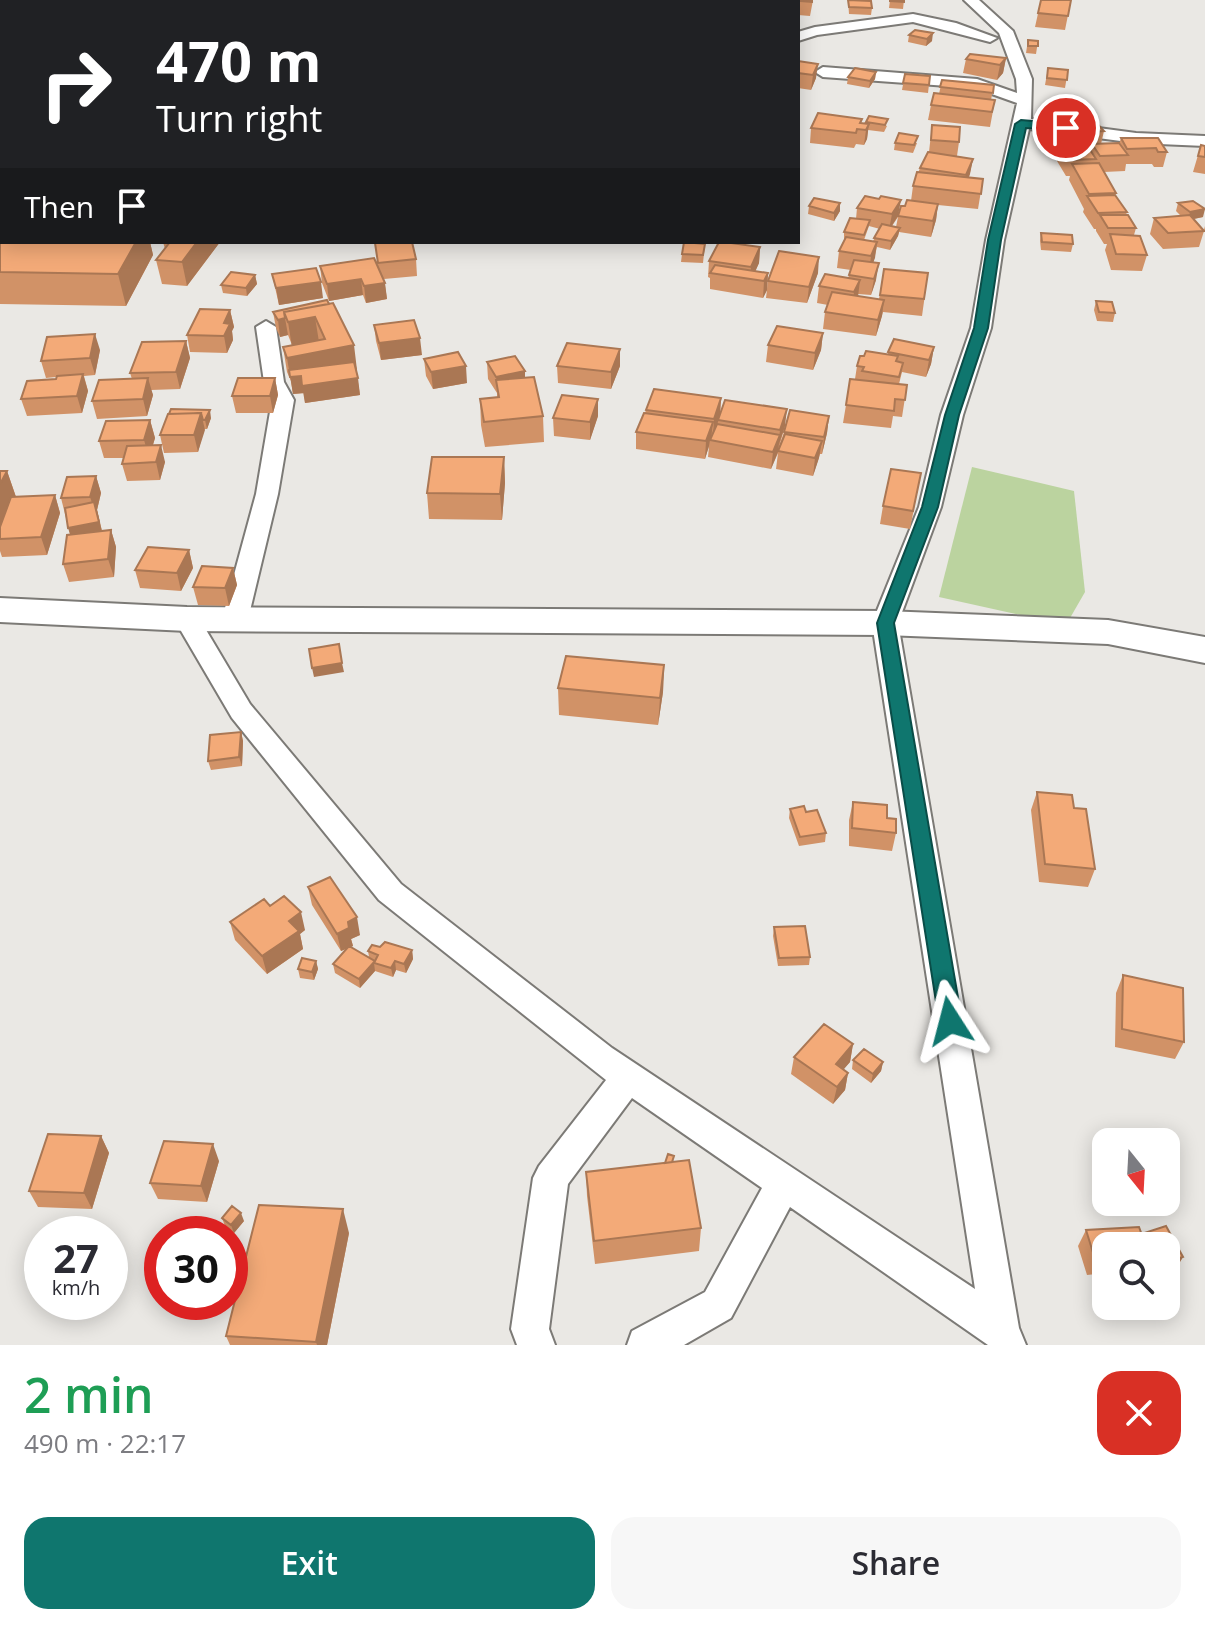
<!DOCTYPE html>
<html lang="en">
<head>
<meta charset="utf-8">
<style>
	body { margin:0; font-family:"Open Sans",sans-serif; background:#f7f7f7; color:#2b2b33; height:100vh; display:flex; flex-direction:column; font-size:30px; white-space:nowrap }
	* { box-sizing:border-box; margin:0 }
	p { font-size:26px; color:#7c7c81 }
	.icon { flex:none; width:44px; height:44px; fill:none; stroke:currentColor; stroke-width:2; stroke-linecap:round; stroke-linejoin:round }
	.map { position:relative; height:1345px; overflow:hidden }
	.drawer { display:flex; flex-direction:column; background:#fff; flex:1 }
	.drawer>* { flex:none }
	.banner { position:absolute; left:0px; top:0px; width:800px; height:244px; box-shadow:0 4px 20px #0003; background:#202124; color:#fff; overflow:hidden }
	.needle { width:52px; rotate:162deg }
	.controls { position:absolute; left:1092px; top:1128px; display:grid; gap:16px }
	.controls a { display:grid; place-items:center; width:88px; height:88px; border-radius:16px; background:#fff; box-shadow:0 4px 20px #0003; font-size:40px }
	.speed { position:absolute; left:24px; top:1216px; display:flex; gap:16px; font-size:40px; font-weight:700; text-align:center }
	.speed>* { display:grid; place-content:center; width:104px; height:104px; border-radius:50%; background:#fff; box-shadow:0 4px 20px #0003; line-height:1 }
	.speed small { font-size:20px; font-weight:400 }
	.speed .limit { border:12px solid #d22; background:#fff; color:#111 }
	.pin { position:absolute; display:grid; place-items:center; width:68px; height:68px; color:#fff; margin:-34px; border:4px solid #fff; border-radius:50%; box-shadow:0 2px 8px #0007 }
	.me { position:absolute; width:88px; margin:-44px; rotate:351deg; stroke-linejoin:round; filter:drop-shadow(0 0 6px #0008) }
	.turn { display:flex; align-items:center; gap:28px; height:168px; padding:0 24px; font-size:36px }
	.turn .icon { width:104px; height:104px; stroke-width:2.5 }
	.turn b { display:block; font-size:56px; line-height:68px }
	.then { display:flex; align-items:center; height:76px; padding:0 24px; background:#0003; gap:16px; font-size:30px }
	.round { display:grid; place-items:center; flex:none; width:84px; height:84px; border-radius:24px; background:#f7f7f7 }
	.overview { display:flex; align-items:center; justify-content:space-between; height:136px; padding:0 24px }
	h1 { font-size:48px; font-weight:600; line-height:60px; color:#1e9e55 }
	.primary-button { display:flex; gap:16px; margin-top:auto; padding:16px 24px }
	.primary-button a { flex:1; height:92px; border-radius:24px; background:#0f766e; color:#fff; font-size:32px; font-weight:600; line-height:92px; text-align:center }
	.primary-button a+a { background:#f7f7f7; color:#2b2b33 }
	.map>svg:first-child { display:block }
	.green { fill:#bbd39f }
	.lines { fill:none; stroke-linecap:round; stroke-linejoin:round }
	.minor-casing { stroke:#7c7a76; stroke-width:4 }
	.secondary-casing { stroke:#7c7a76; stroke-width:4 }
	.minor { fill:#fff; fill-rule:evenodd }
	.secondary { fill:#fff; fill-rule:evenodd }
	.wall { fill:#d19267; fill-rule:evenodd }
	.shaded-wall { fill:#aa7754 }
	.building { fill:#f3aa78; stroke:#aa7754; stroke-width:2 }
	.route { fill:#0f766e; stroke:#0a4d48; stroke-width:2 }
</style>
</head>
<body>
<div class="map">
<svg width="1205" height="1345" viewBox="0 0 1205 1345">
	<rect width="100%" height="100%" fill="#eae8e4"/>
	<!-- green -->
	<path class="green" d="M972 467 1074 491 1085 592 1066 625 939 597Z"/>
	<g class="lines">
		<defs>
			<path id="minor" d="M964 0H979L1013 31 1032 79 1031 119 1136 133 1205 136V146L1136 143 1029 129 1004 240 991 328 963 415 941 507 898 623 1019 1328 1026 1345H988L790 1207 731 1318 684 1345H627L632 1331 705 1292 762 1188 632 1098 568 1184 549 1329 555 1345H517L511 1329 533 1178 539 1166 606 1080 379 900 232 718 174 619 178 613 187 611 196 613 250 704 401 884 612 1048 975 1289 872 623 919 507 941 415 971 328 986 240 1017 103 975 88 823 77 815 72 823 67 977 79 1017 93 1016 79 999 33Z
				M913 14 956 23 997 38 990 42 913 22 817 35 798 41V32L815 27Z
				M2 72V82L0 83V73Z
				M266 321 276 327 284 382 294 400 278 494 248 619 244 625 235 627 226 625 222 619 256 494 272 400 264 382 256 327Z"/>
			<path id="secondary" d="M0 598 187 607 885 611 1108 620 1205 637V663L1108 644 885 635 187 631 0 622Z"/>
		</defs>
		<!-- minor casing -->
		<use href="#minor" class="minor-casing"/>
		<!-- secondary casing -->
		<use href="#secondary" class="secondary-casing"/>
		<!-- minor -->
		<use href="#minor" class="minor"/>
		<!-- secondary -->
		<use href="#secondary" class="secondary"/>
	</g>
	<!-- wall -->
	<path class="wall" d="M269 0H294L293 2H269Z
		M779 0H813L810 16 798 15V2H779Z
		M848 0 872 8 871 15 849 14Z
		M890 0H904L903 9 889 8Z
		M1041 0H1071L1065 30 1035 27Z
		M915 30 932 41 926 46 908 42 909 35Z
		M1028 40 1038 41 1036 54 1026 53Z
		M1006 58 1003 73 997 80 963 73 966 59Z
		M798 61 816 78 811 90 798 88Z
		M1048 68 1068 70 1065 88 1045 85Z
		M876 72 875 79 869 88 847 84 848 77Z
		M905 74 930 76 928 93 902 90Z
		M942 80 994 85 991 100H995L990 127 928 120 931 105 939 94Z
		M869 116 887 126 884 132 868 130 867 139 864 145 856 144 854 148 810 143 811 128 866 123Z
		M1070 119 1104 131 1101 144H1119L1121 138 1167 152 1163 167H1154L1152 164H1126L1125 171 1104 172 1116 193 1115 196 1127 212 1126 215 1136 228 1134 235 1147 255 1142 271 1111 270 1105 250 1107 244H1104L1096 231V229H1094L1083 212 1084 209 1069 180 1070 176H1066L1057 161 1060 146H1076L1066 134Z
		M1042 120 1063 122 1059 140 1038 137Z
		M0 124H2V175L0 180Z
		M932 125 959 142 957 156 973 159 969 177 983 179 978 209 938 205 936 220 931 237 899 232 898 236 890 250 877 247 873 263 876 280 871 295 858 294V296L879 299 884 269 928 273 922 316 883 312 876 336 823 329 825 312 828 305 817 303 819 286 848 278 851 270 837 268 839 251 844 240V232L856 219 857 208 899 213 911 201 913 186 920 168 929 152ZM898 217 896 227 892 226ZM869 226 880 229 873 241 864 240Z
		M895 143H917L913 153 894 150Z
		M1201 145 1205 146V174L1193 172Z
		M840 203V211L834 221 808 214 809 206Z
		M1178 203 1203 217 1194 219 1204 230 1205 226V232L1204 231 1199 247 1163 249 1150 234 1154 218 1181 216 1176 211Z
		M1041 233 1073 244 1071 252 1041 250 1040 241Z
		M0 241 2 242H150L153 255 126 306 0 304Z
		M163 242H220L187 286 162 284 156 260 165 249Z
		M375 243 416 259 417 276 384 279 387 299 366 303 363 295 329 301 322 283 320 266 378 265Z
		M705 244 703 263 681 262 682 254Z
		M760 247 759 263 755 271 768 273 767 290 763 298 710 289V278L708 277 709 261Z
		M818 273 807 303 766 298 768 281Z
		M272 274 323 298 279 305Z
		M255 275 257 284 247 296 223 293 221 285Z
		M327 300 357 370H356L360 395 305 403 304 393 293 394 291 381 287 372 283 347 292 345 288 335 280 337 276 328 273 312Z
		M1096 301 1115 313 1113 322 1097 321 1094 310Z
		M230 310 234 327 232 331 233 340 227 353 190 352 187 335Z
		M374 325 422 355 381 360 376 341Z
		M823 333 821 350 813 370 766 362 768 345Z
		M186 341 190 358 180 389 151 390 153 395 147 416 97 419 92 401 132 379 130 373Z
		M934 347 931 364 926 377 902 372 899 384 907 385 902 417 893 416 891 428 843 423 846 405 855 379 857 366 864 356 888 355V352Z
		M100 350 95 375 84 376 88 391 82 413 27 416 21 399 56 379V377L46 378 41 361Z
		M424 359 467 383 433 389 426 376Z
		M487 362 525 377 543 416 544 442 485 447 481 425 480 399 497 398V393L488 379Z
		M557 366H620L611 389 558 383Z
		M275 378 278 395 273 413H236L232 396Z
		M721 398 720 413 785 426 778 451 784 432 829 416 827 433 822 454H820L813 476 776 469 778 453 771 469 708 457 709 446 705 459 636 449V432L645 413 646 410Z
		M168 414 211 418 207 429H204L198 452 164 453 160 435Z
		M598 416 590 440 554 436 553 418Z
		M150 420 155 438 153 445 165 462 160 480 127 481 122 464 124 458H104L99 441Z
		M504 457 505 483 502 520 429 519 427 493Z
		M0 471H7L16 497 55 495 60 513 47 555 2 557 0 551Z
		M921 473 910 529 880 524 883 506Z
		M96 476 101 493 97 510 102 531 111 530 116 547 114 577 69 582 63 564 70 534 61 498Z
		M189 550 193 568 181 591 140 588 135 570Z
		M233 568 237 585 229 606 198 605 193 587Z
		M664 665 663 692 658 725 559 715 558 688Z
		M241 732 243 741 242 766 211 770 208 761Z
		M1037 792 1074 808 1095 869 1088 887 1039 882 1031 810Z
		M853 802 887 818 896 833 892 851 849 846V820Z
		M790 809 826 833 825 842 799 846 789 818Z
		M308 887 360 935 351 939 353 946 350 947 369 957 368 951 380 947 412 950 413 959 406 973 396 970 393 977 375 971 360 988 335 973 333 964 348 948 341 951 312 905Z
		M270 906 305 930 300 934 303 949 267 974 235 940 230 922Z
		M774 927 810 957 809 965 778 966 773 936Z
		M316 961 318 969 314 980 300 978 298 969Z
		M1123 975 1184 1042 1175 1059 1115 1047 1116 993Z
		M853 1044 850 1062 843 1069 848 1073 845 1090 833 1104 791 1074 794 1057Z
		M853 1060 883 1062 881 1071 871 1083 852 1069Z
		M101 1136 109 1153 92 1209 38 1207 29 1191Z
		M219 1161 207 1202 158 1199 150 1183Z
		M674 1162 701 1228 699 1251 595 1264 587 1196 586 1172Z
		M222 1218 244 1221 234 1233 225 1226Z
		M1166 1226 1183 1257 1178 1265 1166 1269V1246H1106V1273L1087 1275 1078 1246 1086 1230 1139 1227 1141 1234Z
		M349 1233 327 1345H230L226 1336Z"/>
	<!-- shaded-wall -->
	<path class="shaded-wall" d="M67 0H88L71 2H67Z
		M142 0H158V1L142 2Z
		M933 33 932 41 926 46 927 39Z
		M1006 58 1003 73 997 80 1000 65Z
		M818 64 816 78 811 90 813 75Z
		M876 72 875 79 869 88 870 81Z
		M869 124 867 139 864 145 866 130Z
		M973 159 970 174 963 191 966 175Z
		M0 164 2 170 0 180Z
		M901 200 898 216 889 230 892 214Z
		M840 203V211L834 221V213Z
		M938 204 936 220 931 237 933 221Z
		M1205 209 1203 217 1188 220 1190 212Z
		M900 228 898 236 890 250 891 241Z
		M136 242H150L153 255 126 306 118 274Z
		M197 242H220L187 286 182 262Z
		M877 242 875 258 869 273 871 256Z
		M760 247 759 263 752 279H750L751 267Z
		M819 257 818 273 807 303 809 287Z
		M879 263 876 280 871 295 874 279Z
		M768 273 767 290 763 298 764 281Z
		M255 275 257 284 247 296 246 288Z
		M361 279 363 295 329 301 327 284Z
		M860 280 858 297 852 309 854 292Z
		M321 282 323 298 279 305 276 288Z
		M385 283 387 299 366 303 364 286Z
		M884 300 882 316 876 336 878 320Z
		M230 310 234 327 232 331 233 340 227 353 224 336V323Z
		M315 317 319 342 292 347 288 322Z
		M285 318 288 335 280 337 278 320Z
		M823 333 821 350 813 370 815 353Z
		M95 334 100 350 95 375 90 358Z
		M420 338 422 355 381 360 379 343Z
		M186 341 190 358 180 389 176 372Z
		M354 345 357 370 302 381 304 393 293 394 287 358Z
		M934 347 931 364 926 377 929 360Z
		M620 349V366L611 389V372Z
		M466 366 467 383 433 389 431 372Z
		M525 371V388L497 384 496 377Z
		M83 374 88 391 82 413 77 396Z
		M148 378 153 395 147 416 143 399Z
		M275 378 278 395 273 413 270 396Z
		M358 378 360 395 305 403 302 386Z
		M721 398 720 416 713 437 714 419Z
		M598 399V416L590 440V422Z
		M787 409 785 426 778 447 780 430Z
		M210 410 211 418 207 429 205 420Z
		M201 413 205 430 198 452 194 435Z
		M829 416 827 433 822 454 824 437Z
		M150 420 155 438 149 457 144 440Z
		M713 422 711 440H710L709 446 705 459 706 441Z
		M780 435 778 452 771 469 773 452Z
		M822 441 819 458 813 476 815 458Z
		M161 445 165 462 160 480 156 462Z
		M504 457 505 483 502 520 500 494Z
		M7 471 16 497 0 528V484Z
		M96 476 101 493 97 510 104 540 74 546 68 528 96 514 90 497Z
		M55 495 60 513 47 555 41 537Z
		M111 530 116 547 114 577 108 559Z
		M189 550 193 568 181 591 177 573Z
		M233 568 237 585 229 606 225 588Z
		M342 663 344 672 314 677 312 668Z
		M664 665 663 692 658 725 660 698Z
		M241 732 243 741 242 766 239 757Z
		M301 912 305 930 300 934 303 949 267 974 262 956 289 921Z
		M357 917 360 935 351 939 353 946 341 951 337 934 348 922Z
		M412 950 413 959 406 973 404 964Z
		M316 961 318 969 314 980 312 972Z
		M375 961 374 963 375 971 360 988 359 979Z
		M395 961 396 970 393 977 391 968Z
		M853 1044 850 1062 833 1082 836 1064Z
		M883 1062 881 1071 871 1083 873 1074Z
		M848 1073 845 1090 833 1104 837 1087Z
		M101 1136 109 1153 92 1209 84 1193Z
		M213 1144 219 1161 207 1202 201 1186Z
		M343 1209 349 1233 327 1345H317L316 1342Z
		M241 1213 244 1221 234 1233 231 1225Z
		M1183 1257 1178 1265 1166 1269V1262Z"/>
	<!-- building -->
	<path class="building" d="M787 0H812V2Z
		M848 0 871 1 872 8 849 7Z
		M890 0H904V2L890 1Z
		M1041 0H1071L1068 16 1038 13Z
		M915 30 933 33 927 39 909 35Z
		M1028 40 1038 41V46H1028Z
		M970 54 1006 58 1000 65 966 59Z
		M798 61 818 64 813 75 798 73Z
		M855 68 876 72 870 81 848 77Z
		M1048 68 1068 70 1067 80 1047 78Z
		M905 74 930 76 929 85 903 83Z
		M942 80 994 85 993 93 940 87Z
		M934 93 995 100 992 112 931 105Z
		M818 113 862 119 860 123 869 124 866 130 857 129 856 133 811 128Z
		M869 116 888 119 885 125 866 122Z
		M1092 118 1104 131 1081 132 1070 119Z
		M1042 120 1063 122 1061 133 1040 130Z
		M932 125 960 127 959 142 931 140Z
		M899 133 918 136 914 145 895 143Z
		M1121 138H1158L1167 152H1158L1156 148 1127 149Z
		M0 141H2V152H0Z
		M1119 143 1128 155 1100 156 1092 144Z
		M1087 145 1096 159 1070 160 1060 146Z
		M1201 145 1205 146V157L1198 156Z
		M928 152 973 159 966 175 920 168Z
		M1099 163 1116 193 1089 194 1072 164Z
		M917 172 983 179 981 194 913 186Z
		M1115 195 1127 212 1098 213 1087 196Z
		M865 196 879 199 881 196 901 200 892 214 857 208Z
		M814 198 840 203 834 213 809 206Z
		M907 200 938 204 933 221 898 216 901 206H905Z
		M1193 201 1205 209 1190 212 1178 203Z
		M1100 215H1128L1136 228H1108Z
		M1190 215 1204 231 1168 233 1154 218Z
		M850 218 870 220 864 235 844 232Z
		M882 224 900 228 891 241 874 238Z
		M1041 233 1072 235 1073 244 1042 242Z
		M1110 234 1140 236 1147 255 1116 254Z
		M846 237 877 242 871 256 839 251Z
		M2 238V242H136L118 274 0 272V241Z
		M170 242H197L182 262 156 260Z
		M381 242H412L416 259 378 263 375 243Z
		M684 242 705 244 703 255 682 254Z
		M719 242H724L760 247 751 267 709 261Z
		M779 251 819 257 809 287 768 281Z
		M374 258 385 283 364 286 361 279 327 284 320 266Z
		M854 260 879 263 874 279 849 275Z
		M715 265 768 273 764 281 710 273Z
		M316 268 321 282 276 288 272 274Z
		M884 269 928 273 924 299 880 295Z
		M231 272 255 275 246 288 221 285Z
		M825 274 860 280 854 292 819 286Z
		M832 292 884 300 878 320 825 312Z
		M327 300 329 304 284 312 285 318 278 320 273 312Z
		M1096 301 1112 302 1115 313 1099 312Z
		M333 303 354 345 287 358 283 347 325 339 315 317 288 322 284 312Z
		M200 309 230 310 224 323 230 324 224 336 187 335Z
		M414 320 420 338 379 343 374 325Z
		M777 326 823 333 815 353 768 345Z
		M95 334 90 358 41 361 47 337Z
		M894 339 934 347 929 360 888 352Z
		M186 341 176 372 130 373 142 342Z
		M567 343 620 349 611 372 557 366Z
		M866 351 898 356 896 361 903 363 899 377 862 371 864 367 857 366 860 356H864Z
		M458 352 466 366 431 372 424 359Z
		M515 356 525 371 496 377 487 362Z
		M354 362 358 378 302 386 301 376 290 377 289 370Z
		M83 374 77 396 21 399 27 381 56 379 57 376Z
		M534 377 543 416 484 422 480 399 499 397 496 380Z
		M148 378 143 399 92 401 99 380Z
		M238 378H275L270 396H232Z
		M850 379 907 385 905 400 895 399 894 411 846 405Z
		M654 389 721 398 714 419 646 410Z
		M562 395 598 399 590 422 553 418Z
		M725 400 787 409 780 430 718 420Z
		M171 409 210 410 205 420H203L201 413 169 414Z
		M790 410 829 416 824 437 784 432Z
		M201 413 194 435H160L168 414Z
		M644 413 713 422 706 441 636 432Z
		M150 420 144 440 99 441 106 421Z
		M717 424 780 435 773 452 710 440Z
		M785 434 822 441 815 458 778 451Z
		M161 445 156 462 122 464 127 446Z
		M432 457H504L500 494 427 493Z
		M891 469 921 473 913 511 883 506Z
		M0 471H7L0 484Z
		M96 476 90 497 61 498 67 477Z
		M55 495 41 537 0 539V527L11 497Z
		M94 502 99 522 68 528 65 508Z
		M111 530 108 559 63 564 67 535Z
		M148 547 189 550 177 573 135 570Z
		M202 566 233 568 225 588 193 587Z
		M339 644 342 663 312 668 309 649Z
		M566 656 664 665 660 698 558 688Z
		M241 732 239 757 208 761 210 735Z
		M1037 792 1072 795 1074 808 1086 809 1095 869 1045 864Z
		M853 802 887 805V818L896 819V833L852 828Z
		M804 806 806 812 817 810 826 833 800 837 790 809Z
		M330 877 357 917 348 922 349 928 337 934 308 887Z
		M284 896 301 912 289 921 299 931 262 956 230 922 264 899 270 906Z
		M805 926 810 957 779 958 774 927Z
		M385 942 412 950 404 964 395 961 391 968 374 963 375 961 359 979 333 964 349 946 375 961 378 955 368 951 372 945 380 947Z
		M302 958 316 961 312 972 298 969Z
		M1123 975 1183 988 1184 1042 1122 1029Z
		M824 1024 853 1044 836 1064 848 1073 837 1087 794 1057Z
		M864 1049 883 1062 873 1074 853 1060Z
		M48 1134 101 1136 84 1193 29 1191Z
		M164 1141 213 1144 201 1186 150 1183Z
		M668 1154 674 1156 672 1162 665 1163Z
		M689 1160 701 1228 594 1241 586 1172Z
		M259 1205 343 1209 316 1342 226 1336Z
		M232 1206 241 1213 231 1225 222 1218Z
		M1166 1226 1183 1257 1166 1262V1246H1146L1141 1234Z
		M1139 1227 1146 1246H1106V1258L1095 1259 1086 1230Z"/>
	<!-- route -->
	<path class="route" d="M1021 120 1066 124 1071 128 1066 131 1026 128 1001 240 988 328 959 415 938 507 894 623 962 1021 958 1028 950 1031 942 1028 939 1021 877 623 922 507 945 415 974 328 988 240 1015 124Z"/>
</svg>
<div class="controls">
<a><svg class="needle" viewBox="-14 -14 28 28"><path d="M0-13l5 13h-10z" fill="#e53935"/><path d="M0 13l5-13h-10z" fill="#7c7c81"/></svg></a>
<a><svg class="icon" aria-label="search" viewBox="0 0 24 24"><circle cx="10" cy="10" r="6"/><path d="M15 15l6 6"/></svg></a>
</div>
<div class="speed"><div>27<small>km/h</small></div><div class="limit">30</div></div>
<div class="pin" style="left:1066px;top:128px;background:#d93025"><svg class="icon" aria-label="arrive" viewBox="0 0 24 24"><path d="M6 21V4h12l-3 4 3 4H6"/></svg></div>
<svg class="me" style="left:950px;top:1021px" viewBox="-20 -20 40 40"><path d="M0-17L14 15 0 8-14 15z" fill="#0f766e" stroke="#fff" stroke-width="4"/></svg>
<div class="banner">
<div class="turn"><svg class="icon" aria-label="right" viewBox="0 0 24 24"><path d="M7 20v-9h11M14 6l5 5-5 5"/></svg><div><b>470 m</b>Turn right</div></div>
<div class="then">Then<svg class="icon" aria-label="arrive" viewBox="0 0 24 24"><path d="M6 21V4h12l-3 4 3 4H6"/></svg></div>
</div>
</div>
<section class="drawer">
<div class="overview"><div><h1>2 min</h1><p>490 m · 22:17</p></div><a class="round" style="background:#d93025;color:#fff"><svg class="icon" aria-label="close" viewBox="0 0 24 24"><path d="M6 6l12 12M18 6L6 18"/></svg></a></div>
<div class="primary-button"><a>Exit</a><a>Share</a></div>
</section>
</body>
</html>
